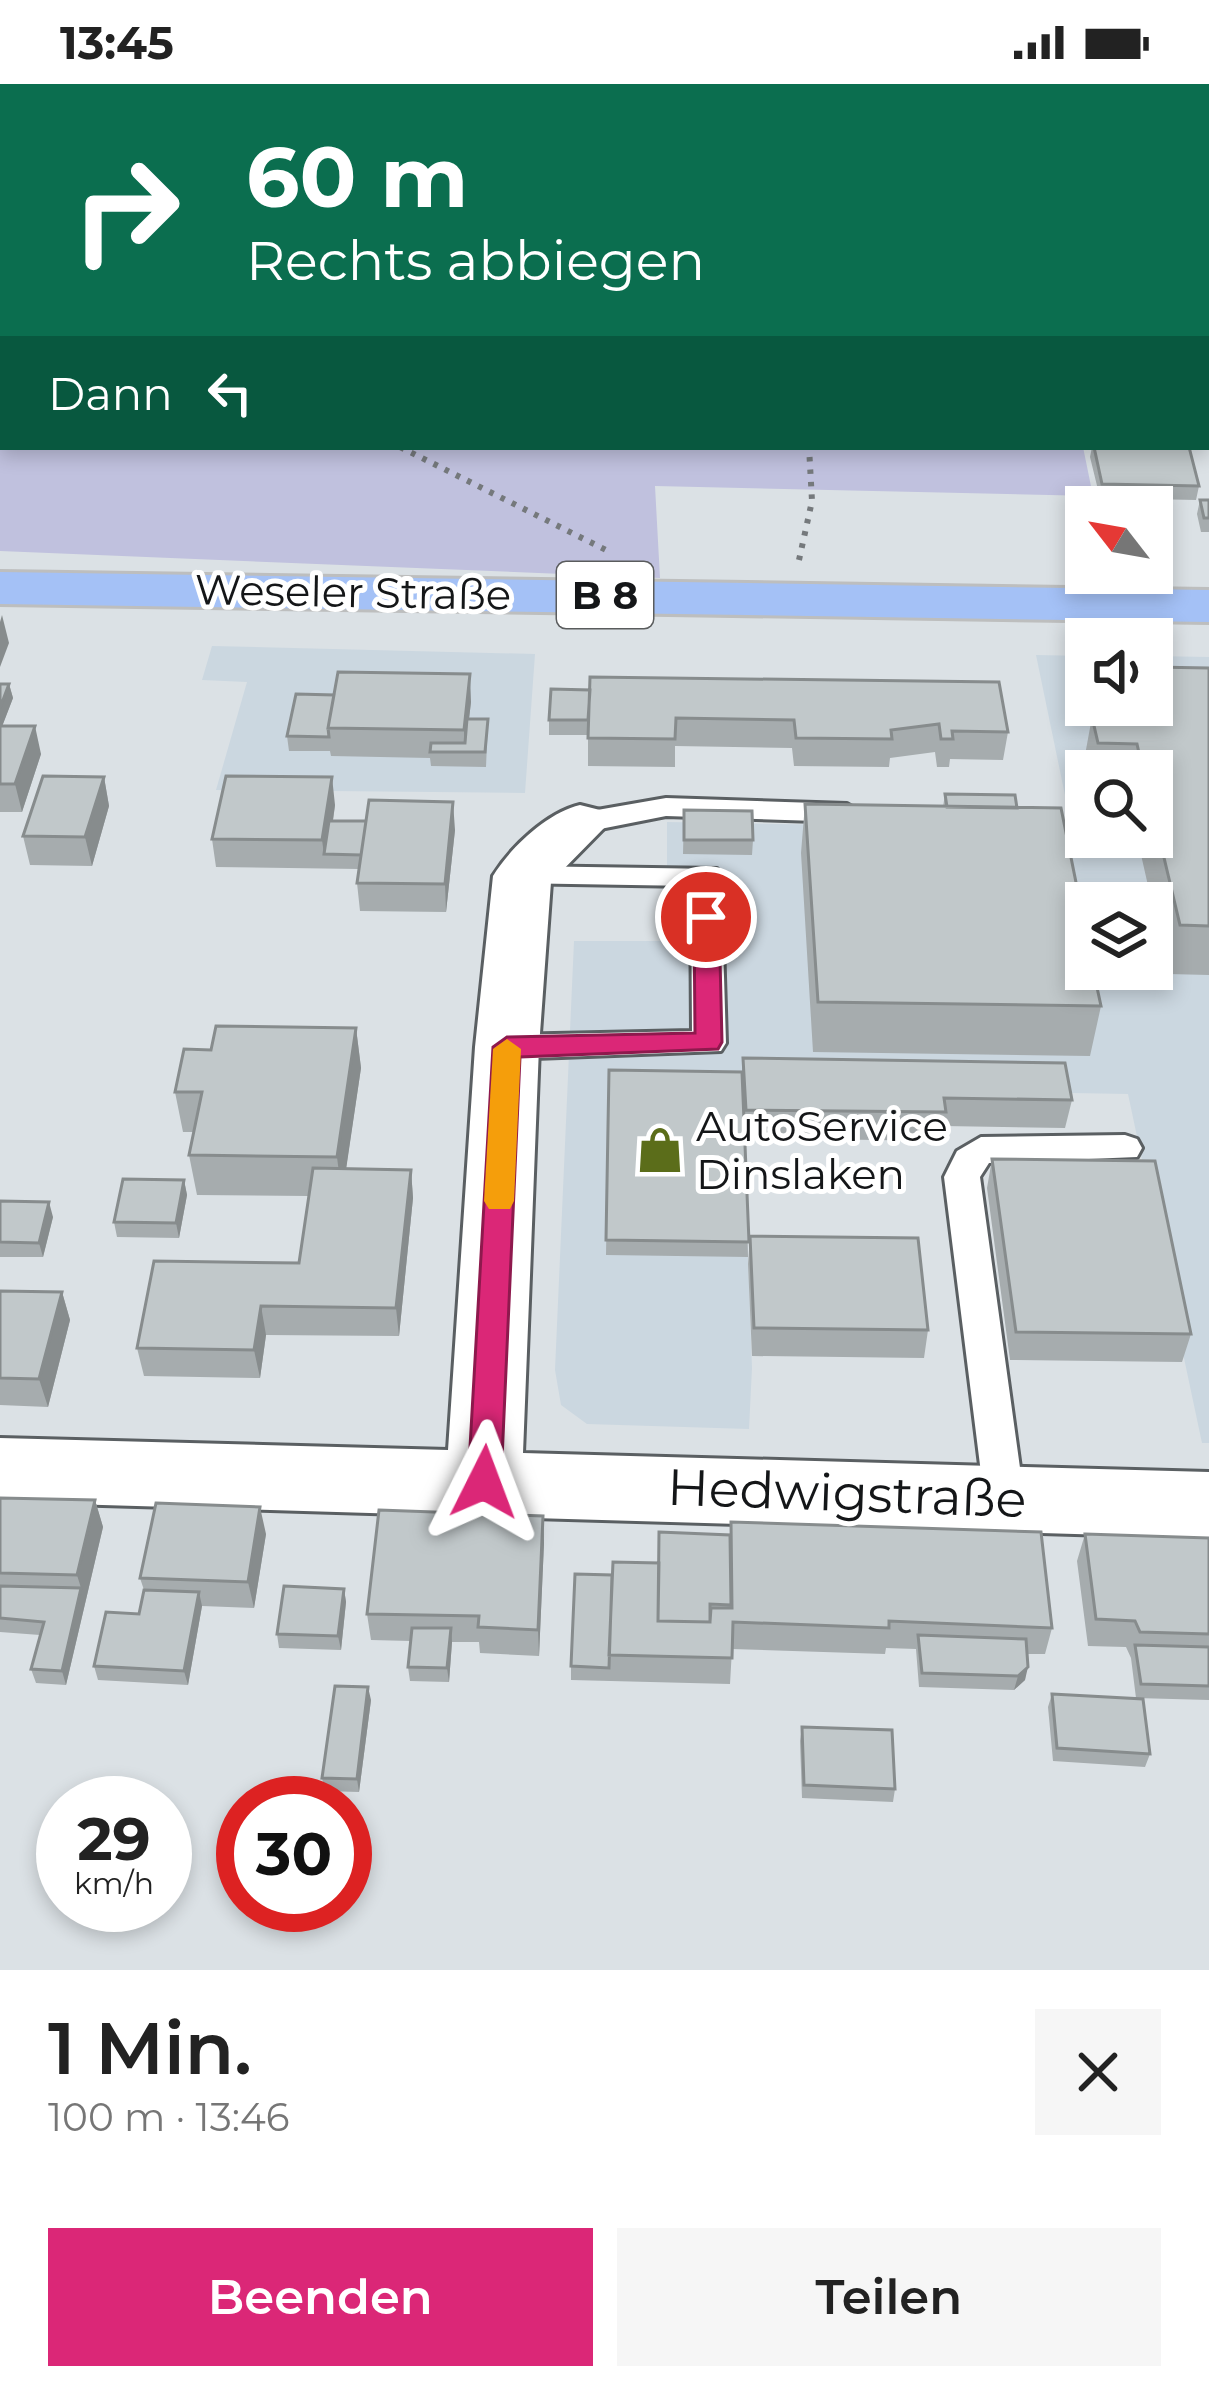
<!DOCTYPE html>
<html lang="de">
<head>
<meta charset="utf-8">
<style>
	body { margin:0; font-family:Montserrat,sans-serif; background:#f6f6f6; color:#222; height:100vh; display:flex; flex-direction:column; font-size:45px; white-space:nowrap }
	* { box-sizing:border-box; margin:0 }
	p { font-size:39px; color:#767676 }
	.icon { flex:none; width:66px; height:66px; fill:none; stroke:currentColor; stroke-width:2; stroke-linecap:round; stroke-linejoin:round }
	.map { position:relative; height:1886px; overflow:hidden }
	.sheet { display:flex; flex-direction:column; background:#fff; flex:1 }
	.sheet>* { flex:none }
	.banner { position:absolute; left:0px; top:0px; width:1209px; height:366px; box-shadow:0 6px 18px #0003; background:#0b6e4f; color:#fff; overflow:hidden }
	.needle { width:78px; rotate:301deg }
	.fabs { position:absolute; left:1065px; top:402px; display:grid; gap:24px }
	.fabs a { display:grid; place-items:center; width:108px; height:108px; border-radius:0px; background:#fff; box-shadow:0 6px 18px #0003; font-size:60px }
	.speed { position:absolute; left:36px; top:1692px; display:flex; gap:24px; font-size:60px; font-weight:700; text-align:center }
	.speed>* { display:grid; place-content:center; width:156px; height:156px; border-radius:50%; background:#fff; box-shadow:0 6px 18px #0003; line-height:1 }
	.speed small { font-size:30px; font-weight:400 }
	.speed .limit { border:18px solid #d22; background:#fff; color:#111 }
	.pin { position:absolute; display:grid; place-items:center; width:102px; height:102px; color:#fff; margin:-51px; border:6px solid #fff; border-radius:50%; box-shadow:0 3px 12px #0007 }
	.me { position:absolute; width:132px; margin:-66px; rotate:3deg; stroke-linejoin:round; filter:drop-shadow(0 0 9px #0008) }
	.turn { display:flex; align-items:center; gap:42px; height:252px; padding:0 48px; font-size:54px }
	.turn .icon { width:156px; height:156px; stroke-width:2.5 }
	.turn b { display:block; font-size:84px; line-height:102px }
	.then { display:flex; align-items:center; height:114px; padding:0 48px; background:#0003; gap:24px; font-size:45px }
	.round { display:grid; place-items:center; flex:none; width:126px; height:126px; border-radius:0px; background:#f6f6f6 }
	.overview { display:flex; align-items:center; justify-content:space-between; height:204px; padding:0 48px }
	h1 { font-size:72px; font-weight:600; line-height:90px }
	.button { display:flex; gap:24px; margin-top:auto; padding:24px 48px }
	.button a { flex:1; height:138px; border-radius:0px; background:#db2777; color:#fff; font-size:48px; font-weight:600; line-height:138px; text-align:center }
	.button a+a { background:#f6f6f6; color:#222 }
	.status { display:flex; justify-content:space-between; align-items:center; height:84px; padding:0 60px; background:#fff; direction:ltr }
	.status svg { height:33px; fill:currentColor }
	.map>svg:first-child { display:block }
	.built { fill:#cbd7e0; fill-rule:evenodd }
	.green { fill:#c0c1de }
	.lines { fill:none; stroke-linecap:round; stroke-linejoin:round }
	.service-casing { stroke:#5a5f62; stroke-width:6 }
	.minor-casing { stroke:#5a5f62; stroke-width:6 }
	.primary-casing { stroke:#bdbebe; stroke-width:6 }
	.path-far1 { stroke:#75797c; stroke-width:4.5; stroke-dasharray:4.5 6; stroke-linecap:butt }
	.path { stroke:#75797c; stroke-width:6; stroke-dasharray:4.5 8; stroke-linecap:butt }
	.service { fill:#fff; fill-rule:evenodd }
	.minor { fill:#fff; fill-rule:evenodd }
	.primary { fill:#a4c1f6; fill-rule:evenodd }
	.wall { fill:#a6acae }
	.shaded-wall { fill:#878c8d }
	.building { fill:#c1c8ca; stroke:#878c8d; stroke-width:3 }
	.route { fill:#db2777; stroke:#8e194d; stroke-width:3 }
	.slow { fill:#f59e0b }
	.labels { text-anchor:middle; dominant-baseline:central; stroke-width:10; stroke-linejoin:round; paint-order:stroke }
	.shield { fill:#fff; stroke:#5a5c5d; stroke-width:3 }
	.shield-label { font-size:39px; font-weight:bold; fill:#141618 }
	.street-label { font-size:42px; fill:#141618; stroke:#fff }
	.poi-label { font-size:42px; fill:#141618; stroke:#fff; text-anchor:start }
	.near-street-label { font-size:51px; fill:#141618; stroke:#fff }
</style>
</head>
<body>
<div class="status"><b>13:45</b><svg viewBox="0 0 49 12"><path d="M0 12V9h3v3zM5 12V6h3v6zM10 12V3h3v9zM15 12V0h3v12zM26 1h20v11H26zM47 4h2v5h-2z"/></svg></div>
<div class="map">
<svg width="1209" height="1886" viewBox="0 0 1209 1886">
	<rect width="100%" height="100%" fill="#dbe1e5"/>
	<!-- built -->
	<path class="built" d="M212 562 535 570 525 709 216 706 247 598 202 596Z
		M1036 571 1086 572V621H1152V572L1209 573V1359H1202L1128 1010 742 1003 752 1284 749 1345 587 1340 561 1321 555 1286 574 857H667V738L1072 745ZM1086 687H1152V753H1086ZM1086 819H1152V885H1086Z"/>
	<!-- green -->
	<path class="green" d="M0 0 926 3H3V363H1083L1093 412 655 402 660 494 0 467Z"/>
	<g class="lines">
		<defs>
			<path id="service" d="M1206 314 1209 315V338L1206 337Z
				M666 714 847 720 862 729 847 738 666 732 580 749 565 739 580 729Z
				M522 782 717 785 721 792 726 959 721 967 507 975 495 971 490 963 495 955 507 951 692 947 691 802 511 799 507 792Z
				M1125 1051 1137 1055 1142 1064 1137 1073 989 1079 980 1093 1024 1413 1018 1425 1004 1430 990 1425 984 1413 944 1093 957 1067 981 1053Z"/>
			<path id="minor" d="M580 721 600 726 609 739 551 798 539 963 523 1369 1209 1388V1454L0 1418V1354L448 1366 475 963 493 792C511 763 547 729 580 721Z"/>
			<path id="primary" d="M0 488 1209 506V538L0 520Z"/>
		</defs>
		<!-- service casing -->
		<use href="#service" class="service-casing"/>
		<!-- minor casing -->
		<use href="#minor" class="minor-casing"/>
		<!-- primary casing -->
		<use href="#primary" class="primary-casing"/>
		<!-- path-far1 -->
		<path class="path-far1" d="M489 0 495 3
			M1206 186 1209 194"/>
		<!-- path -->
		<path class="path" d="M400 363 608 467
			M799 476 812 417 809 363"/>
		<!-- service -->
		<use href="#service" class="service"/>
		<!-- minor -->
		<use href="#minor" class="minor"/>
		<!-- primary -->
		<use href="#primary" class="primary"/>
	</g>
	<!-- wall -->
	<path class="wall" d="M1092 363H1189L1199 402 1196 416 1100 414 1090 373Z
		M1200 416H1209V448H1201L1197 430Z
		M1209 584V891L1168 890 1137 753H1152V687H1086V698L1083 682 1092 633 1110 634 1111 621H1152Z
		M0 600H9L13 614 2 642 41 670 22 728H0Z
		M590 606 1008 648 1003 676 950 675 949 683H937L935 668 890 674 889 683 794 682 792 664 675 662V683L588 682V651H549V636Z
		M471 618 469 635H488L486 683 431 682 430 674 331 672 330 667H289L287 652Z
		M104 693 109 722 92 782 30 781 23 752Z
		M945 710 1017 724 1101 922 1090 972 813 968 801 769 805 720 943 723Z
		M335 721 333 737 455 746 446 828 360 827 357 799 359 785 216 783 212 755Z
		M684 726 753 756 752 771 683 770Z
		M356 944 361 984 346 1084 411 1086 413 1114 399 1252 266 1251 260 1294 144 1292 137 1264 299 1179 309 1112 197 1111 189 1071 194 1048H183L175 1008 211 966Z
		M743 974 1072 1016 1065 1044 944 1042 941 1057 745 1054 748 1173 606 1171 609 986 742 988Z
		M992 1075 1191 1250 1182 1278 1010 1276 987 1104Z
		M184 1096 187 1111 179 1154 117 1153 114 1138Z
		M0 1117 53 1133 43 1173H0Z
		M750 1152 928 1246 924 1274 752 1272 748 1180Z
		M0 1207 62 1208 70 1236 48 1323 0 1321Z
		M0 1414 95 1416 103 1443 66 1601 36 1599 31 1585 40 1551 0 1548Z
		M543 1432 544 1459 539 1572 480 1569 479 1558H452L449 1598 410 1597 408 1583 411 1557 371 1556 367 1530Z
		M731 1438 1052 1544 1045 1570H1027L1025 1596 1014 1606 919 1603 916 1565 886 1564 885 1570 732 1565 730 1600 571 1596V1582L612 1491 658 1479 730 1451Z
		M266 1450 254 1524 202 1522 188 1601 98 1596 94 1582 139 1530 144 1506 140 1494Z
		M1085 1450 1209 1454V1616L1136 1614 1131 1574 1126 1563 1088 1562 1077 1477Z
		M344 1505 346 1518 341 1566 279 1564 277 1550Z
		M1052 1610 1150 1670 1145 1683 1053 1677 1048 1623Z
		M371 1616 359 1708 325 1707 322 1694Z
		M802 1643 895 1705 893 1718 802 1714 800 1657Z"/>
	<!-- shaded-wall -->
	<path class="shaded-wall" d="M2 531 9 559 0 583V538Z
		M470 590 471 618 465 668 464 646Z
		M9 600 13 614 0 648V624Z
		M35 642 41 670 22 728 15 700Z
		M104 693 109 722 92 782 85 753Z
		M332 693 335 721 328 770H324L322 756Z
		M453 718 455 746 446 828 445 800Z
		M356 944 361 984 342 1113 337 1073Z
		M411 1086 413 1114 399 1252 396 1224Z
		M184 1096 187 1111 179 1154 176 1139Z
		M49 1118 53 1133 43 1173 39 1159Z
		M62 1208 70 1236 48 1323 39 1295Z
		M261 1222 266 1251 260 1294 254 1266Z
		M95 1416 103 1443 66 1601 62 1587 81 1504 77 1491Z
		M260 1423 266 1450 254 1524 248 1498Z
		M543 1432 544 1459 539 1572 538 1546Z
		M344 1505 346 1518 341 1566 338 1552Z
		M199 1508 202 1522 188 1601 184 1587Z
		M451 1544 452 1558 449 1598 447 1584Z
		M1028 1583 1025 1596 1014 1606 1018 1592Z
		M368 1603 371 1616 359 1708 357 1695Z"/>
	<!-- building -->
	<path class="building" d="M1094 363H1189L1199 402 1102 400Z
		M1200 416H1209V434H1204Z
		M1152 583 1209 584V842L1180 841 1152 723V687H1143L1137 660 1098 659 1092 633 1131 634 1128 621H1152Z
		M338 588 470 590 464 646 328 644Z
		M590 593 999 598 1008 648 952 647 953 655H941L939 640 891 646 892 655 796 654 794 636 676 634 675 655 588 654Z
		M0 600H9L0 624Z
		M551 605 590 606 588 636H549Z
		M296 610 334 611 328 644 329 653 287 652Z
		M467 635H488L485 668H430L431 659H465Z
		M0 642H35L15 700H0Z
		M43 692 104 693 85 753 23 752Z
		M226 692 332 693 322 756 212 755Z
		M945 710 1015 711 1017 724 947 723Z
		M369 716 453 718 445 800 357 799Z
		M805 720 1061 724 1086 848V885H1093L1101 922 818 918Z
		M684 726 752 727 753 756H684Z
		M329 737H366L361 771 324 770Z
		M216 942 356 944 337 1073 189 1071 202 1008H175L184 965 211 966Z
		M743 974 1065 979 1072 1016 944 1014 946 1028 746 1026Z
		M609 986 742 988 749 1158 606 1156Z
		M992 1075 1155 1077 1191 1250 1016 1248Z
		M313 1084 411 1086 396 1224 261 1222 254 1266 137 1264 154 1177 299 1179Z
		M123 1095 184 1096 176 1139 114 1138Z
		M0 1117 49 1118 39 1159 0 1158Z
		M750 1152 918 1154 928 1246 754 1244Z
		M0 1207 62 1208 39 1295 0 1294Z
		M0 1414 95 1416 77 1491 0 1489Z
		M156 1419 260 1423 248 1498 140 1494Z
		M379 1426 543 1432 538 1546 478 1543 479 1532 367 1530Z
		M731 1438 1041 1448 1052 1544 889 1537V1544L733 1538 732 1574 609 1571 613 1478 659 1479 658 1537 710 1538 711 1524H732Z
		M659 1448 730 1451 731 1521 710 1520V1538L658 1537Z
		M1085 1450 1209 1454V1550L1140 1548 1135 1537 1096 1535Z
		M575 1490 612 1491 609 1584 571 1582Z
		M0 1502 81 1504 62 1587 31 1585 44 1538 0 1534Z
		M284 1502 344 1505 338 1552 277 1550Z
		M144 1506 199 1508 184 1587 94 1582 106 1528 139 1530Z
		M412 1544H451L447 1584 408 1583Z
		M918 1551 1026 1555 1028 1583 1018 1592 922 1589Z
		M1135 1561 1209 1563V1602L1141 1600Z
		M335 1602 368 1603 357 1695 322 1694Z
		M1052 1610 1143 1615 1150 1670 1057 1664Z
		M802 1643 892 1646 895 1705 804 1701Z"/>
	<!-- route -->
	<path class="route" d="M706 825 719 833 722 958 718 965 520 973 501 1398 496 1408 484 1412 473 1408 468 1398 493 963 507 953 695 949 694 833Z"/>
	<!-- slow -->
	<path class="slow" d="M507 955 521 965 514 1117 510 1125H489L484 1117 493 965Z"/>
	<!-- icons -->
	<defs>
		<symbol id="shop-bare" viewBox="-9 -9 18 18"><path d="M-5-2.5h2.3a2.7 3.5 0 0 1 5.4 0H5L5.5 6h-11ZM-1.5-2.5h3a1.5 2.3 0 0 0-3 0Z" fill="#5b6d1a" stroke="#fff" stroke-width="2.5" paint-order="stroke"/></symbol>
	</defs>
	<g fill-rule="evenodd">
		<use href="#shop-bare" x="627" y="1033" width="66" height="66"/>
	</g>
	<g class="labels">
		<!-- shield labels -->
		<rect class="shield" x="557" y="478" width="96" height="66" rx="9"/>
		<g class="shield-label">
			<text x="605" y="511">B 8</text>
		</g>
		<!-- street labels -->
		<g class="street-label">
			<text transform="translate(353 508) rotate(1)">Weseler Straße</text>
		</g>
		<!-- poi labels -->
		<g class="poi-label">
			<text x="696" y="1042">AutoService<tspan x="696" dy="48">Dinslaken</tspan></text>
		</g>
		<!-- near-street labels -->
		<g class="near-street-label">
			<text transform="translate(847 1409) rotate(2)">Hedwigstraße</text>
		</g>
	</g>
</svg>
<div class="fabs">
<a><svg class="needle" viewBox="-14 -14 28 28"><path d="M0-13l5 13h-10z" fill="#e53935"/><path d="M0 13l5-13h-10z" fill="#767676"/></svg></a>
<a><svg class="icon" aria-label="sound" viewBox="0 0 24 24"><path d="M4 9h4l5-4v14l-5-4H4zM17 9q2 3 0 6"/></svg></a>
<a><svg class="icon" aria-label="search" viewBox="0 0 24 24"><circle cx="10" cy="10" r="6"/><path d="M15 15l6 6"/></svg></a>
<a><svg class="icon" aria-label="layers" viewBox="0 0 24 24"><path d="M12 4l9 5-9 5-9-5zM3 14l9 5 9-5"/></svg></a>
</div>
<div class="speed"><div>29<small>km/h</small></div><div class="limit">30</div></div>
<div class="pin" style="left:706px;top:833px;background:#d93025"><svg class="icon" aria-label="arrive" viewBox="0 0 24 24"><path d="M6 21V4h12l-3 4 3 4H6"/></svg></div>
<svg class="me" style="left:484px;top:1398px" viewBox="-20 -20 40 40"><path d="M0-17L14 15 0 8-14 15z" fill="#db2777" stroke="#fff" stroke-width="4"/></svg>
<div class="banner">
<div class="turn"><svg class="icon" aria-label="right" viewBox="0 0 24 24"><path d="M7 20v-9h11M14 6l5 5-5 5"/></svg><div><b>60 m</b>Rechts abbiegen</div></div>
<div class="then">Dann<svg class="icon" aria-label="left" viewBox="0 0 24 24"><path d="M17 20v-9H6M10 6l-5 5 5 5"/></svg></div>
</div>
</div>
<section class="sheet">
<div class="overview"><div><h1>1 Min.</h1><p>100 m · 13:46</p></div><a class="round"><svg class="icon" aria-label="close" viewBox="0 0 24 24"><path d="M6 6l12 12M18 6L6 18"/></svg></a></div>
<div class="button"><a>Beenden</a><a>Teilen</a></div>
</section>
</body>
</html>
